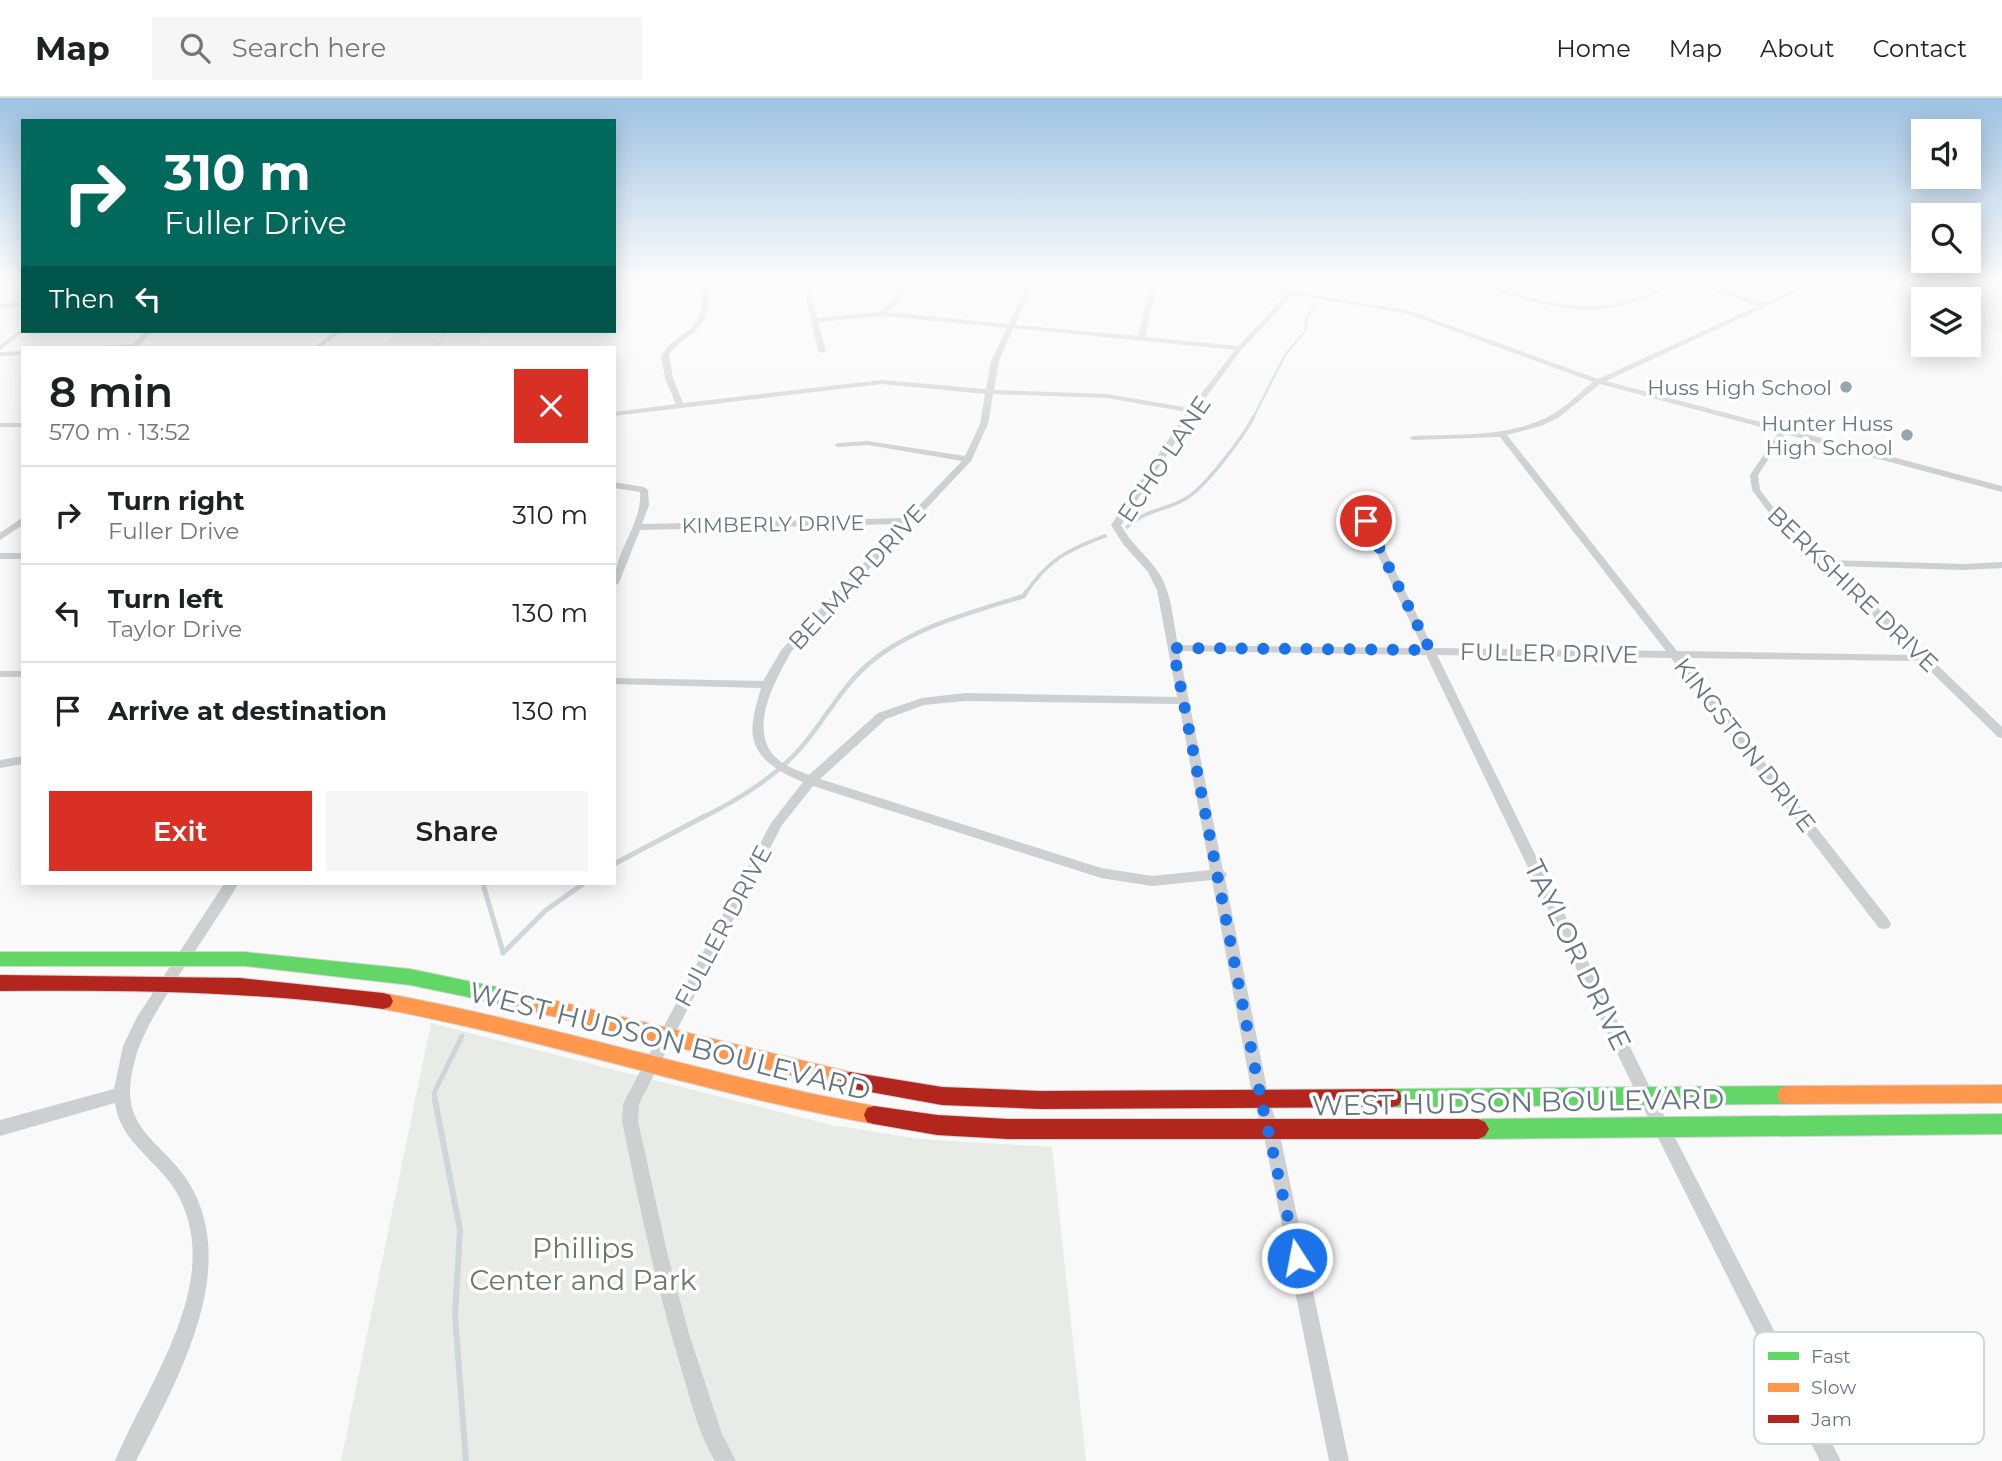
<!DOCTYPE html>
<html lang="en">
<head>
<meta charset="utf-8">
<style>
	body { margin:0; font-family:Montserrat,sans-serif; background:#f6f6f6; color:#202124; height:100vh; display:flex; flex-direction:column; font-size:26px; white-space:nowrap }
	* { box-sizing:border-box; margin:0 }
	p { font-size:23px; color:#757577 }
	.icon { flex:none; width:38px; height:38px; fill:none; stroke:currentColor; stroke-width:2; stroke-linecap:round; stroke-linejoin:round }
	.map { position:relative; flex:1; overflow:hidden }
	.panel { position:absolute; left:21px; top:248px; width:595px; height:539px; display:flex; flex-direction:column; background:#fff; border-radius:0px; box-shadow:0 4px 18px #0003 }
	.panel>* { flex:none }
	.top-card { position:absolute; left:21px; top:21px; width:595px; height:214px; border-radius:0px; box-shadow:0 4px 18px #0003; background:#00695c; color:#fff; overflow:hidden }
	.buttons { position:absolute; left:1911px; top:21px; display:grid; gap:14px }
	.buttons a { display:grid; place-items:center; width:70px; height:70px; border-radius:0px; background:#fff; box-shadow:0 4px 18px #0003; font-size:35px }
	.pin { position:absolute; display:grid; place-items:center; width:60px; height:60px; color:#fff; margin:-30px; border:4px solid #fff; border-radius:50%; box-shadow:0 2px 7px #0007 }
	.me { position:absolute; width:77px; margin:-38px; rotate:349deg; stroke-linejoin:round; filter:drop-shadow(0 0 5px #0008) }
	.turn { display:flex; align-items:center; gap:24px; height:147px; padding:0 28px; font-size:32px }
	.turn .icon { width:91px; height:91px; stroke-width:2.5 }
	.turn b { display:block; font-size:49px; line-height:60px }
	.then { display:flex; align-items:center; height:66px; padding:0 28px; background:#0003; gap:14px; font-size:26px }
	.round { display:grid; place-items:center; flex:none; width:74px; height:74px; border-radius:0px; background:#f6f6f6 }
	.overview { display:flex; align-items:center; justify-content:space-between; height:119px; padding:0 28px }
	h1 { font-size:42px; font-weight:600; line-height:52px }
	.cta { display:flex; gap:14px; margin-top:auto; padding:14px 28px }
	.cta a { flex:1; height:80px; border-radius:0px; background:#d93025; color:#fff; font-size:28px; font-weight:600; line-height:80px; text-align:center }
	.cta a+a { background:#f6f6f6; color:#202124 }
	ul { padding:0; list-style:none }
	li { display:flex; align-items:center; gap:21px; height:98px; padding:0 28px; border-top:2px solid #e0e0e0 }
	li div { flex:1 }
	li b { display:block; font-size:26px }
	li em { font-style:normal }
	header { display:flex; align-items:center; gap:42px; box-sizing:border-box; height:98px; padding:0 35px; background:#fff; border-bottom:2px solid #e0e0e0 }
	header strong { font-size:33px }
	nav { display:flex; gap:38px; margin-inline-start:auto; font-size:24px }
	.search { width:490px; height:63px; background:#f6f6f6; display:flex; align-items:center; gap:18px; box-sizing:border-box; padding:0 24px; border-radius:0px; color:#757577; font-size:26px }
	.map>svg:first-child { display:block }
	.green { fill:#e8ebe6 }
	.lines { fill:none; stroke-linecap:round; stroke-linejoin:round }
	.stream-far4 { stroke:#ced6d9; stroke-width:2.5 }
	.stream-far3 { stroke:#ced6d9; stroke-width:3.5 }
	.stream-far2 { stroke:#ced6d9; stroke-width:4.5 }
	.stream-far1 { stroke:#ced6d9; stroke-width:5 }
	.stream { stroke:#ced6d9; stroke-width:6 }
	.fast-casing { stroke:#d5d6d7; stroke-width:2 }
	.slow-casing { stroke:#d5d6d7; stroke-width:2 }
	.jam-casing { stroke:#d5d6d7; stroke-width:2 }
	.street { fill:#cecfd0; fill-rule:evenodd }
	.fast { fill:#63d668; fill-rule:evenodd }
	.slow { fill:#ff974d; fill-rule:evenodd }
	.jam { fill:#b3261e; fill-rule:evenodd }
	.route { stroke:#1a73e8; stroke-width:12; stroke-dasharray:0 21.6 }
	.poi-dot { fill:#99a4ac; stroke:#fff; stroke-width:2.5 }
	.labels { text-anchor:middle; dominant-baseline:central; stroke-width:7; stroke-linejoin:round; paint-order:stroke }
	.far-poi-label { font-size:21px; fill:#657683; stroke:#fff; text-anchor:end }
	.far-street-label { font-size:21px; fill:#657683; stroke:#fff }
	.street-label { font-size:24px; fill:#657683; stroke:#fff }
	.near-street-label { font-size:28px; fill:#657683; stroke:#fff }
	.near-park-label { font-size:28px; fill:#687a64; stroke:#fff }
	.key { fill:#fff; stroke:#d1d6da; stroke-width:2 }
	.key-label { font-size:19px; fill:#657683 }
</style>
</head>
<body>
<header>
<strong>Map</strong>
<div class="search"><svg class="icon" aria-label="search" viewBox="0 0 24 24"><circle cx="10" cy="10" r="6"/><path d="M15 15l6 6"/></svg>Search here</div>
<nav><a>Home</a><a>Map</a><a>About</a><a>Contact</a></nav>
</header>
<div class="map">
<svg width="2002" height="1363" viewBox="0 0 2002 1363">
	<rect width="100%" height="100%" fill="#f9f9f9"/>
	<!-- green -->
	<path class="green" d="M1871 180H2002V233L1969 229V201H1923V214Z
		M400 233H484L477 250H379Z
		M431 925 831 1027 920 1041 1052 1049 1086 1363H341Z"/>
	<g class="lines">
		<!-- stream-far4 -->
		<path class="stream-far4" d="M1320 180V187
			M437 250 446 233
			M1253 320 1285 257 1306 232V221L1316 205"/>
		<!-- stream-far3 -->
		<path class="stream-far3" d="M1127 429C1151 409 1162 414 1185 401 1204 391 1244 338 1254 318
			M1025 496C1048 462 1067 452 1105 438"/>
		<!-- stream-far2 -->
		<path class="stream-far2" d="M702 720C737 702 771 682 798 653 822 627 838 594 864 570 907 530 970 515 1024 498L1026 494"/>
		<!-- stream-far1 -->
		<path class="stream-far1" d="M614 766 705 718
			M483 786 503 854
			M503 855 546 812 583 786
			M436 1004 434 995 462 938"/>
		<!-- stream -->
		<path class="stream" d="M435 1002 460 1132 455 1217 466 1363"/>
		<defs>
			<path id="fast" d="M0 854H245L410 871 511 892 518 894 521 900 518 906 511 908 410 887 245 868H0Z
				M1787 988 1794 990 1797 997 1794 1004 1787 1006 1392 1009 1385 1007 1382 1000 1385 993 1392 991Z
				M2002 1016V1036L1478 1041 1471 1038 1467 1031 1471 1024 1478 1021Z"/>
			<path id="slow" d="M511 892 850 974 857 977 860 983 857 989 850 992 511 908 504 906 501 900 504 894Z
				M383 895C549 925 708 978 874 1008L881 1010 884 1017 881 1024 874 1026C708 997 549 942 383 911L376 909 373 903 376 897Z
				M2002 987V1005L1787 1006 1780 1004 1777 997 1780 990 1787 988Z"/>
			<path id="jam" d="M0 877 240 880 383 895 390 897 393 903 390 909 383 911C256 893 128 892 0 893Z
				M850 974 942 989 1040 993 1392 991 1399 993 1402 1000 1399 1007 1392 1009 1040 1011 942 1007 843 989 840 983 843 977Z
				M874 1008 937 1017 1008 1021H1478L1485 1024 1489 1031 1485 1038 1478 1041H1008L937 1037 874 1026 867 1024 864 1017 867 1010Z"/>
		</defs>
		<!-- fast casing -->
		<use href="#fast" class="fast-casing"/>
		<!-- slow casing -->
		<use href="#slow" class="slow-casing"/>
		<!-- jam casing -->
		<use href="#jam" class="jam-casing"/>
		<!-- street -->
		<path class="street" d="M703 180H709C710 203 710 225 688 239 680 245 673 249 669 258L673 280 683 305 882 282 986 291 991 263 1007 230 883 218 818 224 826 253 822 255 818 253 801 180H807L817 220 881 214 912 180H918L888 214 1009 226 1030 180H1036L1015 227 1138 238 1149 195 1158 180H1164L1155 195 1145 239 1238 248 1287 196 1192 180H1206L1408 212 1598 281 1758 208 1682 183C1659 194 1636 206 1611 210 1577 216 1541 206 1508 197 1492 192 1471 188 1457 180H1466C1512 193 1560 213 1608 207 1633 204 1657 190 1679 180H1687L1763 205 1795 191 1806 180H1813L1799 193 1606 283 2002 388V394L1785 336 1758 377 1760 392 1778 415 1827 462 1964 466 2002 464V470L1964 472 1834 468 2002 629V640L1998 639 1920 563 1683 560 1889 822 1891 826 1889 830 1884 831 1879 830 1671 560 1437 557 1667 1024 1841 1363H1820L1655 1034 1426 557 1179 553 1223 772 1227 776 1225 780 1269 1001 1279 1033 1349 1363H1329L1263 1033 1253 1001 1212 782 1152 788 1101 780 813 688 782 727 639 1006 638 1023 667 1154 689 1236 722 1336 736 1363H715C698 1335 691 1303 682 1273 657 1191 639 1107 622 1023L623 1006 771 725 803 684C776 673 748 657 753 624 754 613 758 601 761 590L614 586V580L763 583 782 551 901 426 640 432 619 485 614 488C614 453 642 427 640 394L614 390V384L644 389 648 392 649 407 642 426 907 420 962 363 868 347 838 349 834 347 838 345 868 343 965 358 980 326 985 296 882 286 614 318V314L676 306 665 280 661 258C667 247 675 242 685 235 704 222 703 201 703 180ZM1293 197 1405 215 1593 284C1579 295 1566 309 1551 317 1510 340 1458 336 1413 338L1409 340 1413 342 1500 339 1666 553 1433 550 1371 423 1366 420 1361 423 1423 550 1178 547C1173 523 1172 494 1158 474 1147 457 1130 445 1121 427L1195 314 1242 251ZM1013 230 1235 252 1190 310 1107 296 994 292 999 263ZM1600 286 1779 334 1750 377 1752 392 1772 419 1913 557 1677 553 1507 337 1541 328 1558 320ZM993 296 1107 300 1187 314 1111 427 1123 446 1148 474 1157 492 1177 599 965 595 922 600 878 615 809 677C796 672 779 666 771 654 751 625 776 581 791 554L971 363 988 326ZM965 603 1179 606 1210 772 1152 778 1101 770 820 681 886 621 924 607Z
			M23 204V208L0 210V206Z
			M23 230V233H25L0 252V247Z
			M146 233H153L137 250H91L95 248 133 246Z
			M335 233H342L320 250H313Z
			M23 253V257L0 258V254Z
			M0 325H23V329H0Z
			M23 419V427L0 442V435Z
			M0 455H23V461H0Z
			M0 573H23V579H0Z
			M23 658V666L0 670V662Z
			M224 786H238C218 820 195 852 174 885 153 919 132 950 130 992 129 1033 165 1049 185 1079 245 1166 177 1282 136 1363H115C148 1283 228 1180 175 1092 156 1061 120 1044 115 1005L0 1038V1022L114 991 123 948 137 919Z"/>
		<!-- fast -->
		<use href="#fast" class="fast"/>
		<!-- slow -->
		<use href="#slow" class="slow"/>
		<!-- jam -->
		<use href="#jam" class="jam"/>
	</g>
	<!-- sky -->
	<linearGradient id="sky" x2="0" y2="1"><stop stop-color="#9dc2e2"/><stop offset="0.49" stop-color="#fcfcfc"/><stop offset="1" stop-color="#fcfcfc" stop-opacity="0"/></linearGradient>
	<rect width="2002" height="371" fill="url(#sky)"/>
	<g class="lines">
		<!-- route -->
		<path class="route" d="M1297 1160 1261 1001 1173 550 1430 552 1366 423"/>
	</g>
	<!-- markers -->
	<g class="poi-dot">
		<circle cx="1846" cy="289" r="7"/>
		<circle cx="1907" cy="337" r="7"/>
	</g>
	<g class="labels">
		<!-- far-poi labels -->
		<g class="far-poi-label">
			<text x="1832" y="289">Huss High School</text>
			<text x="1893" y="325">Hunter Huss<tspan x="1893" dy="24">High School</tspan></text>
		</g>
		<!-- far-street labels -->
		<g class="far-street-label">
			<text transform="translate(773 426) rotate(-1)">KIMBERLY DRIVE</text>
		</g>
		<!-- street labels -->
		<g class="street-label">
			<text transform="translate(1164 361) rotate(-56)">ECHO LANE</text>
			<text transform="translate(857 479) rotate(-47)">BELMAR DRIVE</text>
			<text transform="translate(1853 491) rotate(44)">BERKSHIRE DRIVE</text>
			<text transform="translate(1549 555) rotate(1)">FULLER DRIVE</text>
			<text transform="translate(1745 647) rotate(52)">KINGSTON DRIVE</text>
			<text transform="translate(723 828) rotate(-62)">FULLER DRIVE</text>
		</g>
		<!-- near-street labels -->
		<g class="near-street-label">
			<text transform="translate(1578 857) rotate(64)">TAYLOR DRIVE</text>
			<text transform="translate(670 943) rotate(14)">WEST HUDSON BOULEVARD</text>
			<text transform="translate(1518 1004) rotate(-1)">WEST HUDSON BOULEVARD</text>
		</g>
		<!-- near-park labels -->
		<g class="near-park-label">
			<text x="583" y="1150">Phillips<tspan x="583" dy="32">Center and Park</tspan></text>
		</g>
	</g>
	<!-- legend -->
	<rect x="1754" y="1234" width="230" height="112" rx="10" class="key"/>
	<rect x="1768" y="1254" width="31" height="8" fill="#63d668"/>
	<rect x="1768" y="1285" width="31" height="9" fill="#ff974d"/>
	<rect x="1768" y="1317" width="31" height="8" fill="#b3261e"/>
	<g class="key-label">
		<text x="1811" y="1265">Fast</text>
		<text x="1811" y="1296">Slow</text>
		<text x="1811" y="1328">Jam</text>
	</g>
</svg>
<div class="buttons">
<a><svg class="icon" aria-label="sound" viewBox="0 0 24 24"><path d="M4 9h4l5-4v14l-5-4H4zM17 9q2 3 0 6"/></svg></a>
<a><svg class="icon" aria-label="search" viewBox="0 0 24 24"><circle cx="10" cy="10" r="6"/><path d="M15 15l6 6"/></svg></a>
<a><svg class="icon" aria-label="layers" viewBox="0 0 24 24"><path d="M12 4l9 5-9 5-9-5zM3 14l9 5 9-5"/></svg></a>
</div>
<div class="pin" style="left:1366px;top:423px;background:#d93025"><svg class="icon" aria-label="arrive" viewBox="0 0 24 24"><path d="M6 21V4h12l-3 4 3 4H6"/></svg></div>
<svg class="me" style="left:1297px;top:1160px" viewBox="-20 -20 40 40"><circle r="17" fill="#1a73e8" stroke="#fff" stroke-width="3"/><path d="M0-11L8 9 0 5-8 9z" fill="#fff"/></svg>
<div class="top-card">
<div class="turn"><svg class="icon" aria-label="right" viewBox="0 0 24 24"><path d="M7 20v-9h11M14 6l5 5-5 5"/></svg><div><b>310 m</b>Fuller Drive</div></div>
<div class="then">Then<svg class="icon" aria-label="left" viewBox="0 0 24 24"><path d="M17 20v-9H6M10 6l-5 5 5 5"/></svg></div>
</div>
<section class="panel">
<div class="overview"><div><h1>8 min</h1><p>570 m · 13:52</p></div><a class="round" style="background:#d93025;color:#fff"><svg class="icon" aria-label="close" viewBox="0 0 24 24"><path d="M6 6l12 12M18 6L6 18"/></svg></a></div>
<ul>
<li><svg class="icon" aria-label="right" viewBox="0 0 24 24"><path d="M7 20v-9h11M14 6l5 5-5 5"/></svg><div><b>Turn right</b><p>Fuller Drive</p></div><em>310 m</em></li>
<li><svg class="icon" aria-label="left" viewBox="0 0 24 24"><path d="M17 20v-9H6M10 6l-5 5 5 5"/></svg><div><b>Turn left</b><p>Taylor Drive</p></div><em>130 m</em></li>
<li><svg class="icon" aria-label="arrive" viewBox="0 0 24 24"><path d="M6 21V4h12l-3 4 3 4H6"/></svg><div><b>Arrive at destination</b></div><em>130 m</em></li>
</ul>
<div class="cta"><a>Exit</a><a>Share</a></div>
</section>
</div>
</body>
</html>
